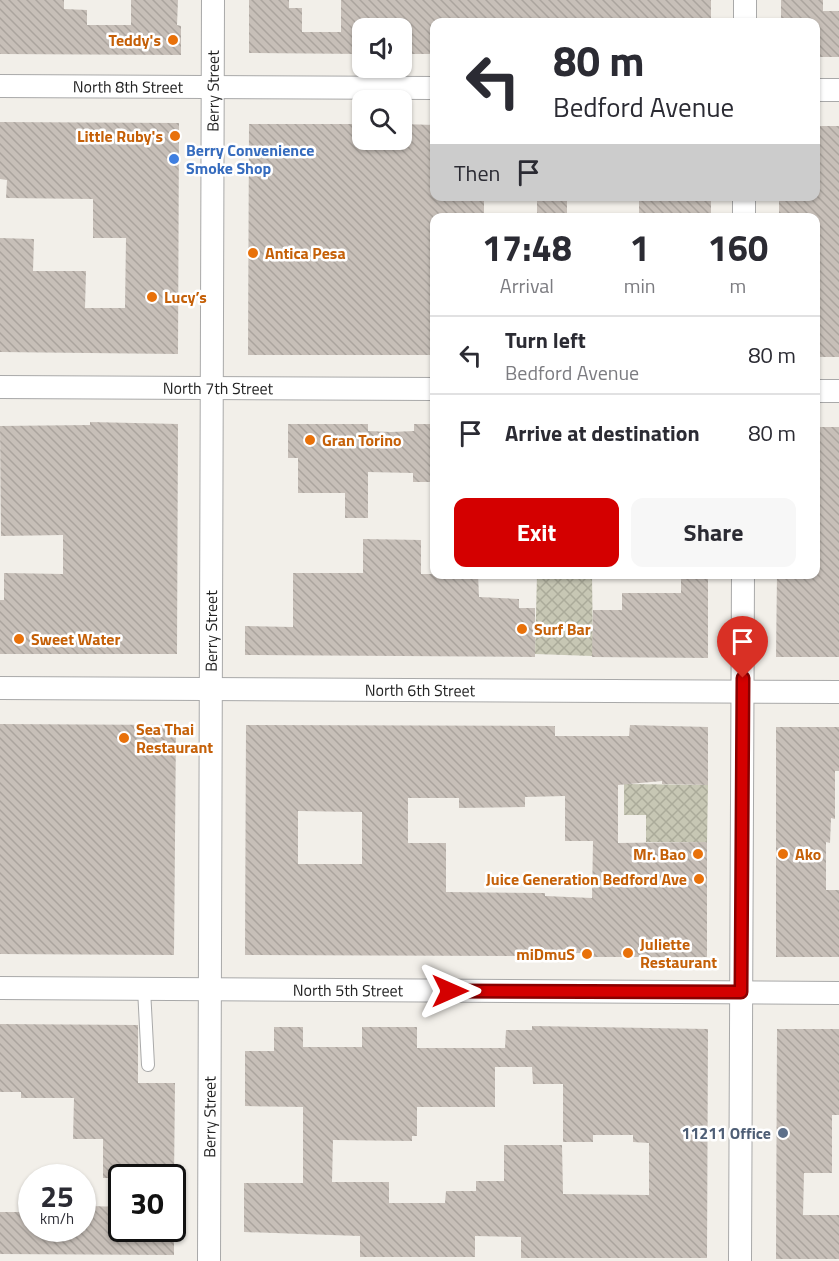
<!DOCTYPE html>
<html lang="en">
<head>
<meta charset="utf-8">
<style>
	body { margin:0; font-family:"Titillium Web",sans-serif; background:#f7f7f7; color:#2b2b33; height:100vh; display:flex; flex-direction:column; font-size:22px; white-space:nowrap }
	* { box-sizing:border-box; margin:0 }
	p { font-size:20px; color:#7c7c81 }
	.icon { flex:none; width:33px; height:33px; fill:none; stroke:currentColor; stroke-width:2; stroke-linecap:round; stroke-linejoin:round }
	.map { position:relative; flex:1; overflow:hidden }
	.details { position:absolute; left:430px; top:213px; width:390px; height:366px; display:flex; flex-direction:column; background:#fff; border-radius:12px; box-shadow:0 2px 4px #0004 }
	.details>* { flex:none }
	.guide { position:absolute; left:430px; top:18px; width:390px; height:183px; border-radius:12px; box-shadow:0 2px 4px #0004; background:#fff; color:#2b2b33; overflow:hidden }
	.tools { position:absolute; left:352px; top:18px; display:grid; gap:12px }
	.tools a { display:grid; place-items:center; width:60px; height:60px; border-radius:12px; background:#fff; box-shadow:0 2px 4px #0004; font-size:30px }
	.speed { position:absolute; left:18px; top:1164px; display:flex; gap:12px; font-size:30px; font-weight:700; text-align:center }
	.speed>* { display:grid; place-content:center; width:78px; height:78px; border-radius:50%; background:#fff; box-shadow:0 2px 4px #0004; line-height:1 }
	.speed small { font-size:15px; font-weight:400 }
	.speed .limit { border:3px solid #111; border-radius:9px; background:#fff; color:#111 }
	.pin { position:absolute; display:grid; place-items:center; width:51px; height:51px; color:#fff; margin:-62px -26px; border-radius:50% 50% 50% 0; rotate:-45deg; box-shadow:0 0 6px #0007 }
	.pin .icon { rotate:45deg }
	.me { position:absolute; width:66px; margin:-33px; rotate:90deg; stroke-linejoin:round; filter:drop-shadow(0 0 4px #0008) }
	.turn { display:flex; align-items:center; gap:21px; height:126px; padding:0 24px; font-size:27px }
	.turn .icon { width:78px; height:78px; stroke-width:2.5 }
	.turn b { display:block; font-size:42px; line-height:51px }
	.then { display:flex; align-items:center; height:57px; padding:0 24px; background:#0003; gap:12px; font-size:22px }
	.eta { display:flex; justify-content:space-evenly; align-items:center; height:102px; text-align:center }
	.eta b { font-size:36px; font-weight:700; line-height:42px }
	.cta { display:flex; gap:12px; margin-top:auto; padding:12px 24px }
	.cta a { flex:1; height:69px; border-radius:12px; background:#d40000; color:#fff; font-size:24px; font-weight:700; line-height:69px; text-align:center }
	.cta a+a { background:#f7f7f7; color:#2b2b33 }
	ul { padding:0; list-style:none }
	li { display:flex; align-items:center; gap:18px; height:78px; padding:0 24px; border-top:2px solid #e1e1e2 }
	li div { flex:1 }
	li b { display:block; font-size:22px }
	li em { font-style:normal }
	.map>svg:first-child { display:block }
	.construction { fill:url(#construction-cross-hatch) }
	.building { fill:url(#building-back-hatch); fill-rule:evenodd }
	.lines { fill:none; stroke-linecap:round; stroke-linejoin:round }
	.lane-casing { stroke:#a9a9a9; stroke-width:14 }
	.street-casing { stroke:#a9a9a9; stroke-width:24 }
	.lane { stroke:#fff; stroke-width:12 }
	.street { stroke:#fff; stroke-width:22 }
	.route-casing { stroke:#8a0000; stroke-width:15 }
	.route { stroke:#d40000; stroke-width:10 }
	.food-dot { fill:#e8710a; stroke:#fff; stroke-width:2 }
	.shop-dot { fill:#3f7fe0; stroke:#fff; stroke-width:2 }
	.service-dot { fill:#5c6f8a; stroke:#fff; stroke-width:2 }
	.labels { text-anchor:middle; dominant-baseline:central; stroke-width:5; stroke-linejoin:round; paint-order:stroke }
	.food-label { font-size:16px; font-weight:bold; fill:#c56008; stroke:#fff; text-anchor:start }
	.street-label { font-size:16px; fill:#222; stroke:#fff }
	.shop-label { font-size:16px; font-weight:bold; fill:#366cbe; stroke:#fff; text-anchor:start }
	.service-label { font-size:16px; font-weight:bold; fill:#4e5e75; stroke:#fff; text-anchor:end }
</style>
</head>
<body>
<div class="map">
<svg width="839" height="1261" viewBox="0 0 839 1261">
	<defs>
		<pattern id="construction-cross-hatch" width="8" height="8" patternUnits="userSpaceOnUse" patternTransform="scale(1.5)"><rect width="8" height="8" fill="#c7c7b4"/><path d="M0 0l8 8M0 8l8-8" fill="none" stroke="#abab9a"/></pattern>
		<pattern id="building-back-hatch" width="6" height="6" patternUnits="userSpaceOnUse" patternTransform="scale(1.5)"><rect width="6" height="6" fill="#c7bfb8"/><path d="M-1 5l2 2M0 0l6 6M5-1l2 2" fill="none" stroke="#aba49e"/></pattern>
	</defs>
	<rect width="100%" height="100%" fill="#f2efe9"/>
	<!-- construction -->
	<path class="construction" d="M537 575H592L593 656 535 654Z
		M624 784 708 785 707 842H646V815H624Z"/>
	<!-- building -->
	<path class="building" d="M0 0H64V9L87 10V25H131V0H178L177 25 181 26V55L0 54Z
		M249 0H289V8H302V32H341V0H711V22H435V54H402V28H363V54L249 53Z
		M781 0H823V11H839V57H816V22H781Z
		M0 122 179 123 178 354 0 352V238L34 239 33 271H86L85 308H125L126 238H93V199L6 198 7 180 0 179Z
		M249 124H363V140H402V124L435 125V196H484V218H435V355H248Z
		M816 126H839V357H816V218H779V196H816Z
		M537 196H567V218H537Z
		M639 196H711V218H639Z
		M90 422 178 424 177 654H0V600H4V573L63 574V535L1 536 0 426 90 425Z
		M288 424H368V431L391 432 414 431V424H435V482H413V473L368 472V518H345V493H298V458H288Z
		M816 427H839V657H776L777 574H816Z
		M363 539 421 540V574H478L479 597 519 599V608H535V657L245 655V626L293 627V573H363Z
		M681 574H708V658L592 657 593 610H622V593H681Z
		M0 724 176 725 174 955 0 954Z
		M246 725 555 726V736H629L630 725 708 727V785L662 784V781L618 785V843L707 842V957H592V953H543V956L245 955ZM565 796V841H593L592 898 545 896V893L446 892V843H408V798H459V808L525 807V797ZM298 811 362 812V864H298Z
		M776 727H839V771H835V819L831 818 830 843 826 842V890H839V957H776Z
		M0 1024 138 1025V1083H175L174 1178H103V1139H73L74 1098H21V1092H0Z
		M532 1026 708 1029 707 1258H521V1237L475 1236V1257H360V1236L244 1232V1183H303V1107L245 1106V1051H274V1027H303V1047H362V1027H417V1048H505L506 1030H532ZM495 1067H532L533 1084H563V1142H593V1135H633V1142L649 1143V1195L563 1194 562 1145H504V1181H476V1191H446L445 1203H389V1182H332L333 1140 412 1141V1136H417V1107H495Z
		M777 1029H839V1115H832V1173H804L803 1215H839V1259H776Z
		M91 1206 122 1207V1228H174V1255L0 1254V1212H32V1228H82V1222H91Z"/>
	<g class="lines">
		<defs>
			<path id="lane" d="M144 989 148 1065"/>
			<g id="street">
				<path d="M745 22V0"/>
				<path id="s1" d="M0 86 435 88"/>
				<path d="M816 90H839"/>
				<path d="M744 218V196"/>
				<path id="s2" d="M0 387 435 389"/>
				<path d="M816 391H839"/>
				<path id="s3" d="M0 688 839 692"/>
				<path id="s4" d="M0 988 839 993"/>
				<path id="s5" d="M209 1261 213 0"/>
				<path d="M740 1261 743 574"/>
			</g>
		</defs>
		<!-- lane casing -->
		<use href="#lane" class="lane-casing"/>
		<!-- street casing -->
		<use href="#street" class="street-casing"/>
		<!-- lane -->
		<use href="#lane" class="lane"/>
		<!-- street -->
		<use href="#street" class="street"/>
	</g>
	<g class="lines">
		<defs>
			<path id="route" d="M450 991 741 992 743 678"/>
		</defs>
		<!-- route casing -->
		<use href="#route" class="route-casing"/>
		<!-- route -->
		<use href="#route" class="route"/>
	</g>
	<!-- markers -->
	<g class="food-dot">
		<circle cx="173" cy="40" r="6"/>
		<circle cx="175" cy="136" r="6"/>
		<circle cx="253" cy="253" r="6"/>
		<circle cx="152" cy="297" r="6"/>
		<circle cx="310" cy="440" r="6"/>
		<circle cx="522" cy="629" r="6"/>
		<circle cx="19" cy="639" r="6"/>
		<circle cx="124" cy="738" r="6"/>
		<circle cx="698" cy="854" r="6"/>
		<circle cx="783" cy="854" r="6"/>
		<circle cx="699" cy="879" r="6"/>
		<circle cx="628" cy="953" r="6"/>
		<circle cx="587" cy="954" r="6"/>
	</g>
	<circle class="shop-dot" cx="174" cy="159" r="6"/>
	<circle class="service-dot" cx="783" cy="1133" r="6"/>
	<g class="labels">
		<!-- food labels -->
		<g class="food-label">
			<text x="161" y="40" text-anchor="end">Teddy's</text>
			<text x="163" y="136" text-anchor="end">Little Ruby's</text>
			<text x="265" y="253">Antica Pesa</text>
			<text x="164" y="297">Lucy’s</text>
			<text x="322" y="440">Gran Torino</text>
			<text x="534" y="629">Surf Bar</text>
			<text x="31" y="639">Sweet Water</text>
			<text x="136" y="729">Sea Thai<tspan x="136" dy="18">Restaurant</tspan></text>
			<text x="686" y="854" text-anchor="end">Mr. Bao</text>
			<text x="795" y="854">Ako</text>
			<text x="687" y="879" text-anchor="end">Juice Generation Bedford Ave</text>
			<text x="640" y="944">Juliette<tspan x="640" dy="18">Restaurant</tspan></text>
			<text x="575" y="954" text-anchor="end">miDmuS</text>
		</g>
		<!-- street labels -->
		<g class="street-label">
			<text stroke="none"><textPath href="#s1" startOffset="128">North 8th Street</textPath></text>
			<text stroke="none"><textPath href="#s5" startOffset="1170">Berry Street</textPath></text>
			<text stroke="none"><textPath href="#s2" startOffset="218">North 7th Street</textPath></text>
			<text stroke="none"><textPath href="#s5" startOffset="630">Berry Street</textPath></text>
			<text stroke="none"><textPath href="#s3" startOffset="420">North 6th Street</textPath></text>
			<text stroke="none"><textPath href="#s4" startOffset="348">North 5th Street</textPath></text>
			<text stroke="none"><textPath href="#s5" startOffset="144">Berry Street</textPath></text>
		</g>
		<!-- shop labels -->
		<g class="shop-label">
			<text x="186" y="150">Berry Convenience<tspan x="186" dy="18">Smoke Shop</tspan></text>
		</g>
		<!-- service labels -->
		<g class="service-label">
			<text x="771" y="1133">11211 Office</text>
		</g>
	</g>
</svg>
<div class="tools">
<a><svg class="icon" aria-label="sound" viewBox="0 0 24 24"><path d="M4 9h4l5-4v14l-5-4H4zM17 9q2 3 0 6"/></svg></a>
<a><svg class="icon" aria-label="search" viewBox="0 0 24 24"><circle cx="10" cy="10" r="6"/><path d="M15 15l6 6"/></svg></a>
</div>
<div class="speed"><div>25<small>km/h</small></div><div class="limit">30</div></div>
<div class="pin" style="left:743px;top:678px;background:#d93025"><svg class="icon" aria-label="arrive" viewBox="0 0 24 24"><path d="M6 21V4h12l-3 4 3 4H6"/></svg></div>
<svg class="me" style="left:450px;top:991px" viewBox="-20 -20 40 40"><path d="M0-17L14 15 0 8-14 15z" fill="#d40000" stroke="#fff" stroke-width="4"/></svg>
<div class="guide">
<div class="turn"><svg class="icon" aria-label="left" viewBox="0 0 24 24"><path d="M17 20v-9H6M10 6l-5 5 5 5"/></svg><div><b>80 m</b>Bedford Avenue</div></div>
<div class="then">Then<svg class="icon" aria-label="arrive" viewBox="0 0 24 24"><path d="M6 21V4h12l-3 4 3 4H6"/></svg></div>
</div>
<section class="details">
<div class="eta">
<div><b>17:48</b><p>Arrival</p></div>
<div><b>1</b><p>min</p></div>
<div><b>160</b><p>m</p></div>
</div>
<ul>
<li><svg class="icon" aria-label="left" viewBox="0 0 24 24"><path d="M17 20v-9H6M10 6l-5 5 5 5"/></svg><div><b>Turn left</b><p>Bedford Avenue</p></div><em>80 m</em></li>
<li><svg class="icon" aria-label="arrive" viewBox="0 0 24 24"><path d="M6 21V4h12l-3 4 3 4H6"/></svg><div><b>Arrive at destination</b></div><em>80 m</em></li>
</ul>
<div class="cta"><a>Exit</a><a>Share</a></div>
</section>
</div>
</body>
</html>
